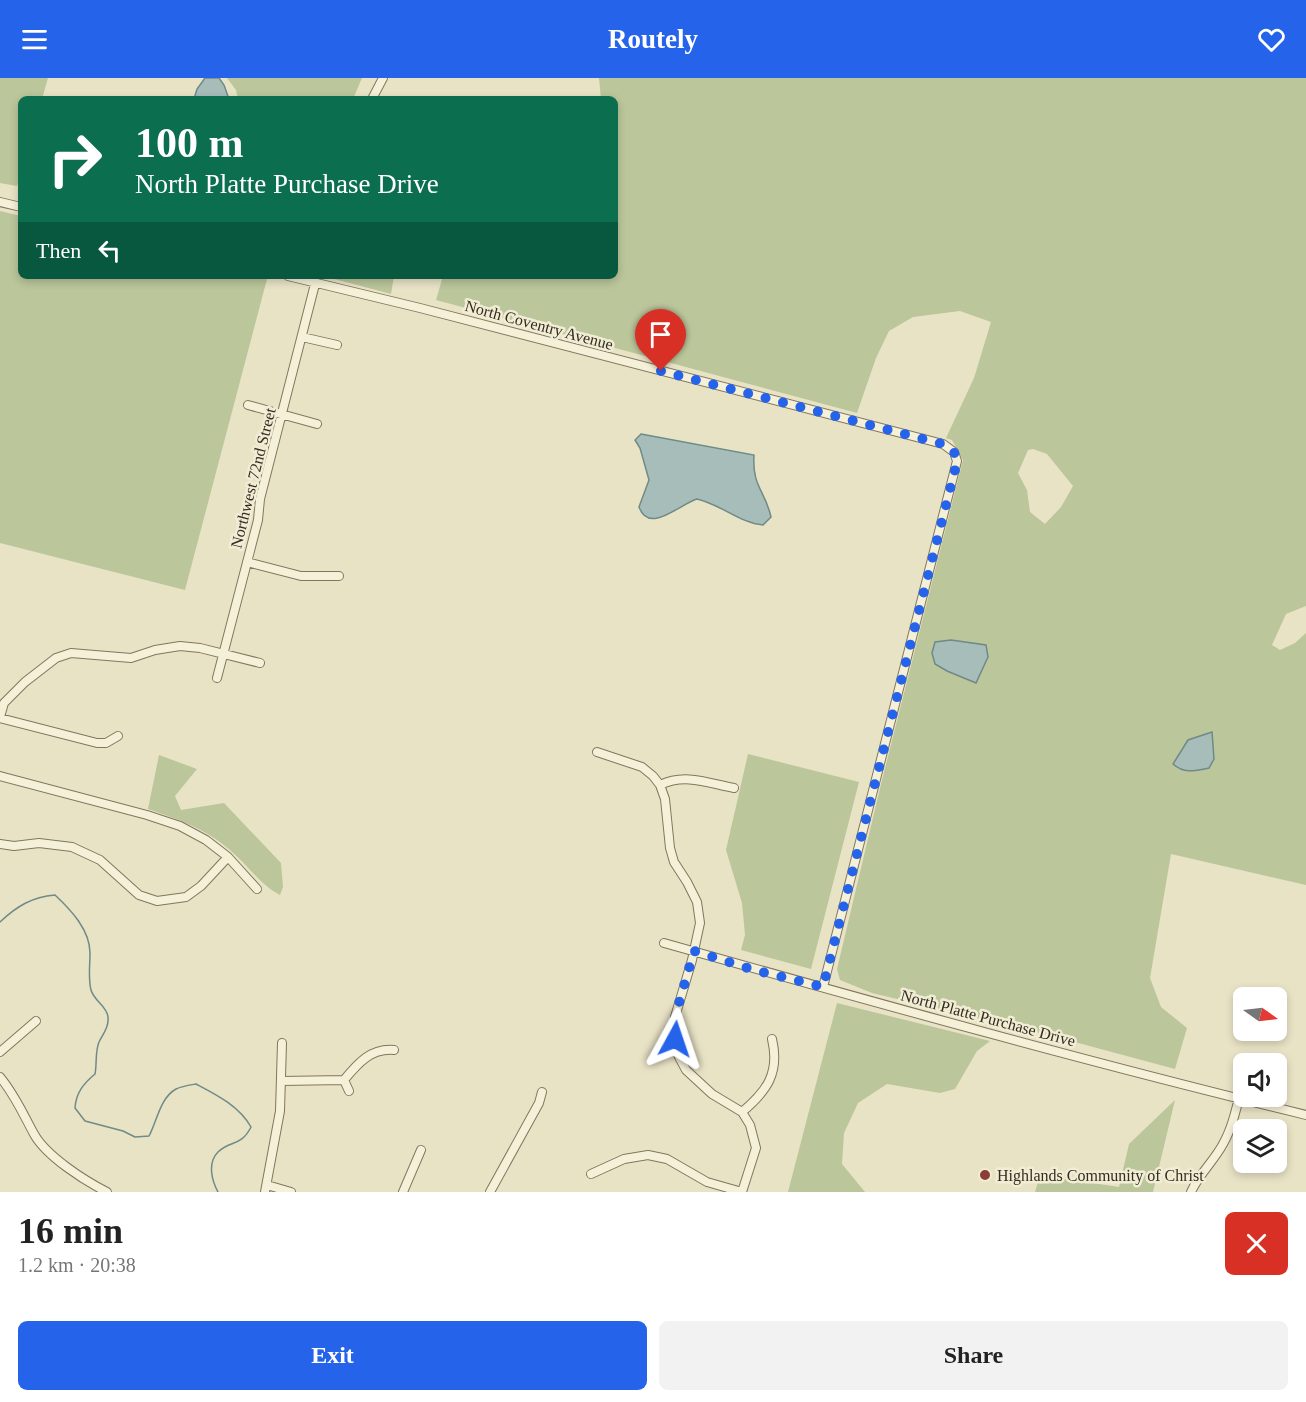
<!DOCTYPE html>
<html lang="en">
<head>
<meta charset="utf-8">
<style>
	body { margin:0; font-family:"Times New Roman",serif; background:#f2f2f2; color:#222; height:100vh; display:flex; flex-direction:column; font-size:22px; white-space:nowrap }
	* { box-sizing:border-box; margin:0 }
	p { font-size:20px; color:#767676 }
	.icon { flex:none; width:33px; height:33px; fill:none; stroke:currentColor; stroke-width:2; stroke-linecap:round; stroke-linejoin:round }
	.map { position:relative; height:1114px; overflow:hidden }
	.panel { display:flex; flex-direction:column; background:#fff; flex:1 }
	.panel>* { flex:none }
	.guide { position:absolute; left:18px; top:18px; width:600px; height:183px; border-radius:9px; box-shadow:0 3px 9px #0003; background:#0b6e4f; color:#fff; overflow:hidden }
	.needle { width:39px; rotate:104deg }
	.tools { position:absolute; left:1233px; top:909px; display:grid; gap:12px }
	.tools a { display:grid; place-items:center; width:54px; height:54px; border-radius:9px; background:#fff; box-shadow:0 3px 9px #0003; font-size:30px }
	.pin { position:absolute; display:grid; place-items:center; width:51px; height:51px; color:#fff; margin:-62px -26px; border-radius:50% 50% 50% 0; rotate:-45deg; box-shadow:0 0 6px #0007 }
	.pin .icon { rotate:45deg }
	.me { position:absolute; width:66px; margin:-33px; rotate:5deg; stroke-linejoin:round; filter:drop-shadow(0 0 4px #0008) }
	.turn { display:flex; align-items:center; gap:21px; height:126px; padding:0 18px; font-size:27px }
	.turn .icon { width:78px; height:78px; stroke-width:2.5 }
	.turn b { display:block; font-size:42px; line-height:51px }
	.then { display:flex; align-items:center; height:57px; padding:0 18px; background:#0003; gap:12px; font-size:22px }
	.round { display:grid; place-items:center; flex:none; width:63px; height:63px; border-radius:9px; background:#f2f2f2 }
	.head { display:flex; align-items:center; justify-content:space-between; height:102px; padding:0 18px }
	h1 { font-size:36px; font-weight:700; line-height:45px }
	.primary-button { display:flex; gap:12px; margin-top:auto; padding:12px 18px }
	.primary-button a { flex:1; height:69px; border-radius:9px; background:#2563eb; color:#fff; font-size:24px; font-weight:700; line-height:69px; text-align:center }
	.primary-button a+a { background:#f2f2f2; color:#222 }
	header { display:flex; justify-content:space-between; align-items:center; height:78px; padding:0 18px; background:#2563eb; color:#fff; font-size:27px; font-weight:700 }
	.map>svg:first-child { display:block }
	.green { fill:#bbc69b; fill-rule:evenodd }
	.water { fill:#a7bdb9; stroke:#6f8a87; stroke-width:1.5 }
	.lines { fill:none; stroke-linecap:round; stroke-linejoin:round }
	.stream { stroke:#6f8a87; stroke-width:1.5 }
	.minor-casing { stroke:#82765e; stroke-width:10 }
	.minor { stroke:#f5f0d8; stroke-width:8 }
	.route { stroke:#2563eb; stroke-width:10; stroke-dasharray:0 18 }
	.poi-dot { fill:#8a3f35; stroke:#f1edd5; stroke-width:2 }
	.labels { text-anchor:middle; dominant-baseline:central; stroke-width:5; stroke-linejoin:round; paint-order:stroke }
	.street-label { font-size:16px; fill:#342c20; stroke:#f1edd5 }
	.poi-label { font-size:16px; fill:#342c20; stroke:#f1edd5; text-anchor:start }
</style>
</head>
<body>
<header><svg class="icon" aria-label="menu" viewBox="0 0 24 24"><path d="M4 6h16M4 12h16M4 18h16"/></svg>Routely<svg class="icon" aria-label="heart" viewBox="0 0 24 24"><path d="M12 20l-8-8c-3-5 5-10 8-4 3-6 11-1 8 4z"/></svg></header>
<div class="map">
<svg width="1306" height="1114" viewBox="0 0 1306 1114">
	<rect width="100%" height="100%" fill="#e9e3c6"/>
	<!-- green -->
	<path class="green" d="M0 0H48L42 21H21V94L17 108 0 105Z
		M227 0H362L353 21H238L236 12Z
		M599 0H1306V528L1286 536 1272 567 1280 572 1295 565 1306 555V807L1171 776 1150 900 1161 929 1187 950 1175 991 1056 959 872 915 840 902 837 891 881 706 963 382 952 362 946 360 974 300 991 244 960 233 913 239 889 253 876 280 857 335 436 222 443 198H615V21H601ZM1033 371 1047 376 1073 408 1061 429 1045 446 1030 434 1027 412 1018 395 1028 372Z
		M0 133 21 138V198H255L267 201 185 512 0 465Z
		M323 198H394L391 216Z
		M748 676 859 704 811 891 741 872 745 857 742 825 726 772Z
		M159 677 197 691 175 718 181 732 224 725 281 785 283 809 280 817C260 807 248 787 231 773 205 750 179 742 148 731Z
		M837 925 990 963 977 973 955 1011 940 1015 887 1006 858 1025 844 1055 842 1086 865 1114H788Z
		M1175 1022 1153 1114H1035L1040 1097 1119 1109 1129 1066Z"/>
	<!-- water -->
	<path class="water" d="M205 0H219L224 7 229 21H194L197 11Z
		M641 356 754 377C752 409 765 412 771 439L763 447C740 445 722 427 697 421 680 426 649 457 639 429L649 402 640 370 635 362Z
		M951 562 986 567 988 579 976 605 947 593 935 586 932 575 935 564Z
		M1212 654 1214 681 1209 690C1195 693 1184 696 1173 686L1188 662Z"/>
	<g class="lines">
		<!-- stream -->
		<path class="stream" d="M0 844C17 828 32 819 55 817 71 832 90 852 90 875 90 888 88 900 91 912 94 923 107 928 108 939 109 949 103 956 99 964 95 973 97 987 95 996 83 1006 76 1015 75 1030L85 1043 123 1053 135 1059 149 1058C157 1043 160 1020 176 1011 182 1008 190 1007 196 1006 217 1017 239 1028 251 1049 241 1069 230 1062 218 1074 207 1085 212 1103 218 1114"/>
		<defs>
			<path id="minor" d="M372 21 383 0
				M0 124 21 129
				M288 198 420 230 943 366 954 374 957 383 823 909
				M302 259 337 267
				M248 327 317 346
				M247 484 301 498H339
				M217 600 258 442 260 421 315 206
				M0 639 4 625 25 604 56 580 71 575 131 580 155 572 180 568 200 570 260 585
				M0 640 97 665H106L118 658
				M597 674 642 689 653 698 660 707 665 721 670 770 674 784 687 804 697 824 700 845 692 882 675 939V961L679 979 686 992 712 1016 742 1034 750 1047 756 1070 742 1114
				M0 698 147 737 180 748 206 762 228 779 257 811
				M660 707C685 695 708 705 734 710
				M0 766 14 768 39 765 72 769 100 782 139 817 157 823 186 819 201 808 228 779
				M664 865C877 925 1091 985 1306 1037
				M0 974 36 943
				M0 999C15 1017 23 1036 34 1056 46 1078 85 1103 107 1114
				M344 1002 349 1013
				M281 1003 344 1002C358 985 371 970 394 972
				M742 1034C767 1013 780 995 772 961
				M591 1096 624 1081 648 1077 667 1081 707 1104 742 1114
				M267 1107 291 1114
				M265 1114 280 1033 282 965
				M403 1114 421 1072
				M490 1114 539 1025 542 1014
				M1191 1114C1199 1096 1214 1083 1223 1066 1231 1052 1235 1036 1239 1020"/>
		</defs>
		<!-- minor casing -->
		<use href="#minor" class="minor-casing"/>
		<!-- minor -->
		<use href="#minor" class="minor"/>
	</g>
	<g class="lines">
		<!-- route -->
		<path class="route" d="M661 293 943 366 954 374 957 384 823 909 754 892 694 873 675 939V961"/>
	</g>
	<!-- markers -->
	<circle class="poi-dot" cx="985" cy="1097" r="6"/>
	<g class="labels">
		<!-- street labels -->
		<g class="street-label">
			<text transform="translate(539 247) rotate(15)">North Coventry Avenue</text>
			<text transform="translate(253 400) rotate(-76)">Northwest 72nd Street</text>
			<text transform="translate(988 940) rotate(15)">North Platte Purchase Drive</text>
		</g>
		<!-- poi labels -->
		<g class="poi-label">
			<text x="997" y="1097">Highlands Community of Christ</text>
		</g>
	</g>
</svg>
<div class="tools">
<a><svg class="needle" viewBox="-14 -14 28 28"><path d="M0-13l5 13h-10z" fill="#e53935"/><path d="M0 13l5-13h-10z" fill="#767676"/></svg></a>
<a><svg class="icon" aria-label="sound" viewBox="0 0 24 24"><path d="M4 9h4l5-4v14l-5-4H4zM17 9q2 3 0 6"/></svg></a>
<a><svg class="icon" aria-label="layers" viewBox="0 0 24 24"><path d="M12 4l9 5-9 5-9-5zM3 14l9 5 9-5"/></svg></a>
</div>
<div class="pin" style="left:661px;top:293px;background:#d93025"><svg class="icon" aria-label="arrive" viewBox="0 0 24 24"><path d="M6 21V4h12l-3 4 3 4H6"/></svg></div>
<svg class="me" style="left:675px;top:961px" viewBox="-20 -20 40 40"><path d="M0-17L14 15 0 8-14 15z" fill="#2563eb" stroke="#fff" stroke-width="4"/></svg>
<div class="guide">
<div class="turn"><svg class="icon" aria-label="right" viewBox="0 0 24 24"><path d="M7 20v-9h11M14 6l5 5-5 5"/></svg><div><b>100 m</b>North Platte Purchase Drive</div></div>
<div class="then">Then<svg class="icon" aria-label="left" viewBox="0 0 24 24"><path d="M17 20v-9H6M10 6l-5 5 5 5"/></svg></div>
</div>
</div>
<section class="panel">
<div class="head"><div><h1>16 min</h1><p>1.2 km · 20:38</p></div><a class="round" style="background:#d93025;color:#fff"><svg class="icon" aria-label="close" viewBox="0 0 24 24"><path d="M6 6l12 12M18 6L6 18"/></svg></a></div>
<div class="primary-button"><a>Exit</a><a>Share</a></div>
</section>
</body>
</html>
